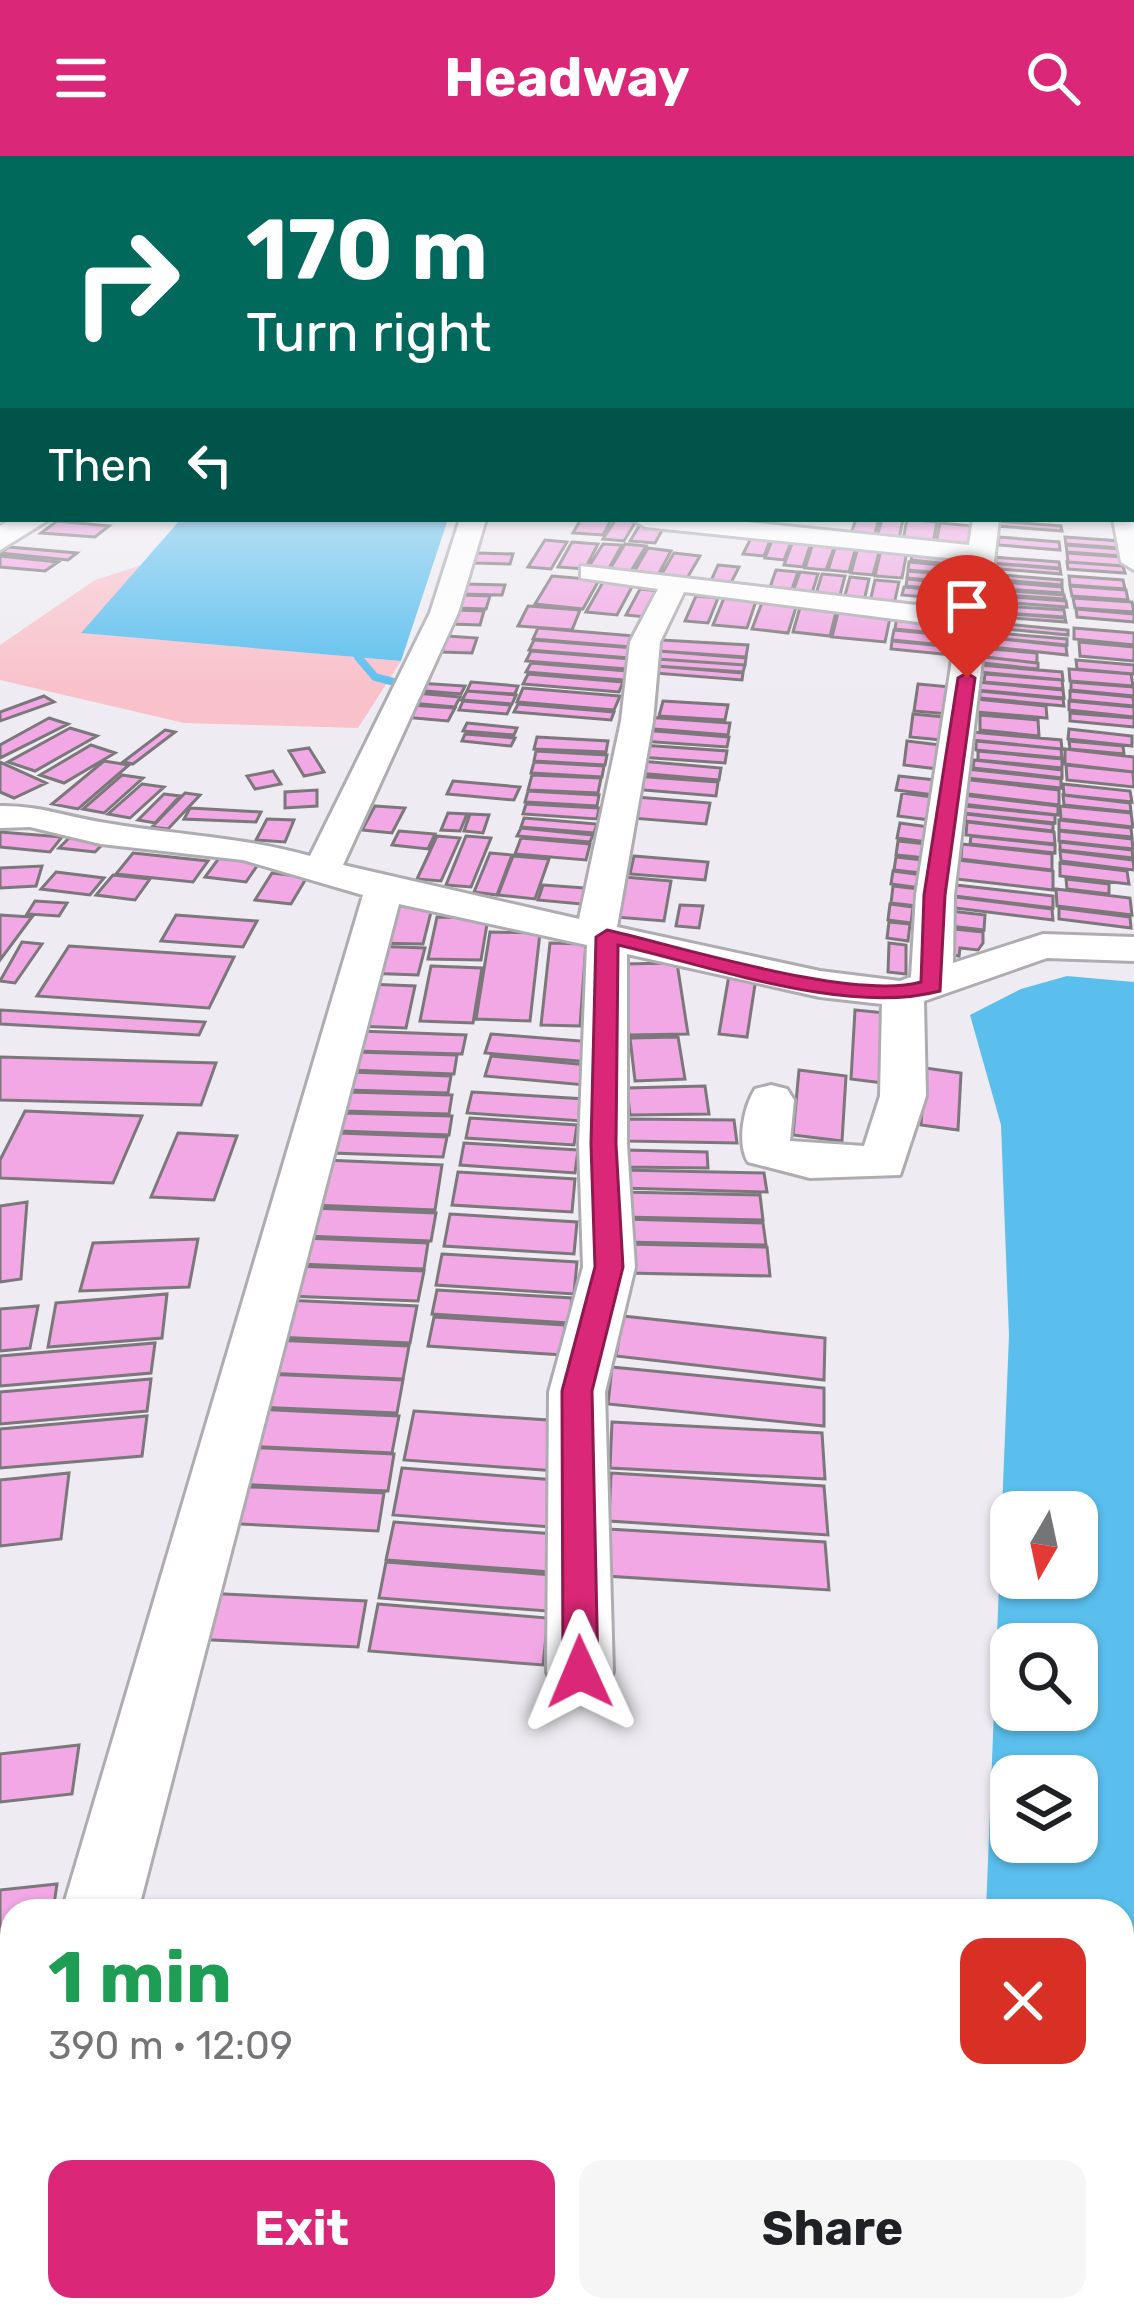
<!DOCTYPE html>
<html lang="en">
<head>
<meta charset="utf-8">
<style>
	body { margin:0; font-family:Rubik,sans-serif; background:#f6f6f6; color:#202124; height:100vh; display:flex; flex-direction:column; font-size:45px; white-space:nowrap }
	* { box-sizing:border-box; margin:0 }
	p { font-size:39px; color:#757577 }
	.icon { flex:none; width:66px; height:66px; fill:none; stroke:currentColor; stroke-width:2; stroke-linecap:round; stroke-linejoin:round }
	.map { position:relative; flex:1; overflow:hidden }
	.side { position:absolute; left:0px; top:1743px; width:1134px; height:423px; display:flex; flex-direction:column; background:#fff; border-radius:36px 36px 0 0; box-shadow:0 3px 9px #0004 }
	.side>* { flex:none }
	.hud { position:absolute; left:0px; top:0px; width:1134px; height:366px; box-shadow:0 3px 9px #0004; background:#00695c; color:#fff; overflow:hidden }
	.needle { width:78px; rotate:189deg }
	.tools { position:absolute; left:990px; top:1335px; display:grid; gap:24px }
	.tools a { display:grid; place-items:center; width:108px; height:108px; border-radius:24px; background:#fff; box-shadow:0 3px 9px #0004; font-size:60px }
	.pin { position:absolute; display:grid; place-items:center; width:102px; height:102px; color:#fff; margin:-123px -51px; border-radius:50% 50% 50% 0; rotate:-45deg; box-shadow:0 0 12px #0007 }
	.pin .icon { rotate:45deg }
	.me { position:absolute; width:132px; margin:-66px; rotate:359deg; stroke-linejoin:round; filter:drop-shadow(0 0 9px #0008) }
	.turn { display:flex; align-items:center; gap:42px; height:252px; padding:0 48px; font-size:54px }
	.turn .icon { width:156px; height:156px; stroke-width:2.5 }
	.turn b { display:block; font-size:84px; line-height:102px }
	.then { display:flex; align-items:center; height:114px; padding:0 48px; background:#0003; gap:24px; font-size:45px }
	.round { display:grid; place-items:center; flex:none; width:126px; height:126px; border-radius:24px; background:#f6f6f6 }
	.summary { display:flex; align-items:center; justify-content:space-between; height:204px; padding:0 48px }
	h1 { font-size:72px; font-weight:700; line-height:90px; color:#1e9e55 }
	.cta { display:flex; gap:24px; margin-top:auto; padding:24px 48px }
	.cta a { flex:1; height:138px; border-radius:24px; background:#db2777; color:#fff; font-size:48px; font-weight:700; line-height:138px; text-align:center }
	.cta a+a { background:#f6f6f6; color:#202124 }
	header { display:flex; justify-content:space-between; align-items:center; height:156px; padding:0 48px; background:#db2777; color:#fff; font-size:54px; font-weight:700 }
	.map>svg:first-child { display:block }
	.green { fill:#f9c1ca }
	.water { fill:#5bbfee; fill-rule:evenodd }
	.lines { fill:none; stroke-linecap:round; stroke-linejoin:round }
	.stream { stroke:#5bbfee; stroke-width:8 }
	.building { fill:#f1a8e4; stroke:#7b777a; stroke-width:3 }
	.minor-casing { stroke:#aeacb1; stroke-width:6 }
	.major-casing { stroke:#aeacb1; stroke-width:6 }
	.minor { fill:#fff; fill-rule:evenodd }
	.major { fill:#fff; fill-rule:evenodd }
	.route { fill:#db2777; stroke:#8e194d; stroke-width:3 }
</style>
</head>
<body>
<header><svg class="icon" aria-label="menu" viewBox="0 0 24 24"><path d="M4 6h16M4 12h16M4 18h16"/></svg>Headway<svg class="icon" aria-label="search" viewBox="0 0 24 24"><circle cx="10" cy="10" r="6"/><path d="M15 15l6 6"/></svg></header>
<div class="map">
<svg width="1134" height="2165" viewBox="0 0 1134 2165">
	<rect width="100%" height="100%" fill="#eeecf2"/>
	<!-- green -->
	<path class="green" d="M142 409 82 477 401 505 358 572 184 567 0 524V489L95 424Z"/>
	<!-- water -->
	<path class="water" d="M181 363H448L401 505 81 477Z
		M1067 820 1134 826V2165H978V2154H1122V1755H986L1009 1179 1001 969 970 859 1021 833ZM1011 1356H1077V1422H1011ZM1011 1488H1077V1554H1011ZM1011 1620H1077V1686H1011Z"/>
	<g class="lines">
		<!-- stream -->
		<path class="stream" d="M362 485 358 501 375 521 406 529"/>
	</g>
	<!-- building -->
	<path class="building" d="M581 363H597L611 364 603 379 573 377Z
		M616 363 636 365 624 385 603 383Z
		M856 363H879L874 380 851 378Z
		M882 363H903L899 383 877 381Z
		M907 363 937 366 933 387 903 384Z
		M57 365 109 370 95 381 41 377Z
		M997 365 1061 370 1062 375 997 370Z
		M641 367 665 369 655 387 630 385Z
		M940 367 973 370 970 391 936 388Z
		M752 380 771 382 764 400 743 398Z
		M999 381 1059 386 1060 394 998 389Z
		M1065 381 1120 385 1121 392 1066 388Z
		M773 382 792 384 784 404 765 402Z
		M545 384 567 386 551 413 528 411Z
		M793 385 811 387 803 411 784 409Z
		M572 386 598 388 585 413 558 411Z
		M813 387 835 389 826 414 805 412Z
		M603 388 622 389 608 414 588 412Z
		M625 388 646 390 631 415 610 413Z
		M836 389 856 391 849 416 828 414Z
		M1066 389 1120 393 1122 400 1067 396Z
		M9 391 77 397 68 404 0 397Z
		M858 391 880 393 873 419 851 417Z
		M648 392 671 395 658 419 634 416Z
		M881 393 907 395 902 422 875 420Z
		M913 395 968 400 966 410 911 404Z
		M477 397 513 398 510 408 474 407Z
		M674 397 700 400 686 424 660 421Z
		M1067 397 1122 401 1124 410 1068 406Z
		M0 400 58 406 45 415 0 411Z
		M992 401 1059 406 1060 412 992 407Z
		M909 406 964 411 962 419 908 414Z
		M1067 406 1123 410 1125 417 1068 413Z
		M989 407 1060 413 1061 418 989 412Z
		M718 409 739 411 730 429 710 427Z
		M776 414 798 416 791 436 769 434Z
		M908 415 962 420 961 427 907 422Z
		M800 416 818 418 811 440 792 438Z
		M822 418 845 420 839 443 815 441Z
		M990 418 1062 424V429L990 423Z
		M552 420 599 424 583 453 535 448Z
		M1069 420 1123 424 1125 433 1070 429Z
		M850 421 869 423 864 445 844 443Z
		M907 423 960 428 959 435 906 430Z
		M875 424 899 426 894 448 870 446Z
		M990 425 1062 431 1063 437 990 432Z
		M603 426 633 429 617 459 586 456Z
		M464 428 505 429 502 439 461 438Z
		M1070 430 1126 434 1128 444 1072 440Z
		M904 431 960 436 959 444 902 439Z
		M640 433 669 436 656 462 626 459Z
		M988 433 1064 439 1065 443 988 438Z
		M463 439 490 440 486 453 458 452Z
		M986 439 1066 445 1067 451 987 445Z
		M696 440 718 442 708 467 685 465Z
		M724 442 756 445 747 472 713 469Z
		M1073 442 1132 446 1134 456 1075 452Z
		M763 444 797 448 788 477 752 473Z
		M801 448 837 452 830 480 793 476Z
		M988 449 1064 454 1065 461 989 456Z
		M528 450 580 454 572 474 518 470Z
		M839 453 891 457 885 486 832 481Z
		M1076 453 1134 458V466L1077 461Z
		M456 454 484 455 480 469 451 468Z
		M987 456 1065 462 1066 466 987 460Z
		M897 460 956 466 955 479 895 473Z
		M985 466 1068 474V479L985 471Z
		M538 472 635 480 631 491 533 483Z
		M1074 472 1134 477V489L1074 483Z
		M894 474 955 480 954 490 892 484Z
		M996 477 1067 483V489L996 482Z
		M447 480 477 482 472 497 442 496Z
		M983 481 1066 490 1067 499 982 490Z
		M534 484 634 492 630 502 529 494Z
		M661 484 748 489 746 501 658 495Z
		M892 485 953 491V499L891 493Z
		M1079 486 1134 491V505L1080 500Z
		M979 492 1037 497V507L978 500Z
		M531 495 631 503 627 513 526 505Z
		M659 495 746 502 745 509 657 503Z
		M983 501 1038 507V513L982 507Z
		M657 503 745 509 743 516 656 510Z
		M1076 504 1134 509V518L1077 513Z
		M531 507 627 515 624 524 526 516Z
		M979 509 1062 516 1063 524 979 516Z
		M656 510 743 517 742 524 654 517Z
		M1069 513 1131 518 1133 530 1070 525Z
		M528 518 623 526 619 536 523 528Z
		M985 518 1062 524 1063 533 984 526Z
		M471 526 518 530 515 538 467 535Z
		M976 526 1063 534 1064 542 975 534Z
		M1071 526 1134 531V540L1071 534Z
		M418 527 465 530 461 538 413 534Z
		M918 528 951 531 948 558 914 555Z
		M523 532 620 540 614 554 517 546Z
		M467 535 516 539 512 548 462 544Z
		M980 535 1063 543 1064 550 980 542Z
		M1070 535 1133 541 1134 550 1070 544Z
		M416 537 460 541 455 551 410 547Z
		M44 540 54 546 0 565V556Z
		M976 543 1046 550 1047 562 976 556Z
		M463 545 511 549 507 558 459 554Z
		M663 545 728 549 725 564 659 560Z
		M1069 545 1134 551V561L1069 554Z
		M518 548 614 556 611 564 514 556Z
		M410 549 455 552 448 565 403 561Z
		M1070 557 1134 562V571L1070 565Z
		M913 558 945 561 942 584 910 581Z
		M980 559 1038 564 1039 580 980 574Z
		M645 561 730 567 728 579 642 572Z
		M49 562 68 568 0 602V589Z
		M467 567 517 572 514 579 463 575Z
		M70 572 97 580 35 615 8 606Z
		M1069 573 1132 580V590L1068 583Z
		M165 574 175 576 133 608 123 606Z
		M643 574 729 581 727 591 640 585Z
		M972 576 1061 584 1062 593 972 584Z
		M465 578 515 582 511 590 462 585Z
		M537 581 608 585 606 596 534 593Z
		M907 585 941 589 938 613 904 609Z
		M976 585 1061 593 1062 602 976 594Z
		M1069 585 1123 590 1124 598 1070 593Z
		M91 589 115 597 64 627 40 619Z
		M641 589 727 595 725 607 638 601Z
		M309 592 324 616 304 620 289 595Z
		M1065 593 1134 601V616L1065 608Z
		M536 595 607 599 605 609 534 605Z
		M978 595 1062 603V612L978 604Z
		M974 604 1062 614V622L973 612Z
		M104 605 129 609 78 653 52 648Z
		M640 605 721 612 719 624 637 617Z
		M0 606 46 627 14 642 0 636Z
		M534 606 604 610 602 621 531 617Z
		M1066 609 1133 616 1134 631 1067 624Z
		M967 613 1061 623V632L967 622Z
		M273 615 281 628 255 633 247 620Z
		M122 619 143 622 104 657 83 653Z
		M532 619 601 622 598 637 528 634Z
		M635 620 718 626 716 640 631 633Z
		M899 620 936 624 934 639 896 634Z
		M962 623 1059 634V649L960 637Z
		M453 625 520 631 514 644 447 638Z
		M142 628 164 631 130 662 108 658Z
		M1063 628 1130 635 1132 646 1064 639Z
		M317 634V650L285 652V636Z
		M528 635 599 639 597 650 525 646Z
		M185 637 200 639 168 673 152 671Z
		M902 637 933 641 930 664 898 660Z
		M164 638 180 640 155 667 138 664Z
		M963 639 1058 650V659L962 648Z
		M1063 639 1130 647 1131 656 1064 649Z
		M636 641 710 647 706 668 631 662Z
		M526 648 599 652 597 663 523 658Z
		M375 650 405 652 392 677 362 674Z
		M964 650 1055 659V667L963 657Z
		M1060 650 1131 657 1133 671 1061 663Z
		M190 652 261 656 256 666 184 663Z
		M448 657 467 658 460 675 441 674Z
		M470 658 489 659 483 677 464 675Z
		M966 658 1053 668V675L965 665Z
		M524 662 597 668 594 677 521 671Z
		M267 663 294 664 285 686 256 684Z
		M1059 664 1131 672 1132 681 1059 674Z
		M967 666 1054 676 1055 688 966 679Z
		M900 667 929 671 927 686 897 682Z
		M521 672 593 679 590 686 517 680Z
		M399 675 435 678 428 693 392 689Z
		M1059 675 1132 683 1133 693 1059 685Z
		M0 676 62 681 50 696 0 691Z
		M437 680 460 682 441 725 417 723Z
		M466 680 491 682 471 731 446 729Z
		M971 680 1055 689V697L970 688Z
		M70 681 105 686 95 696 59 692Z
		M521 682 590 688 586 704 515 698Z
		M898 685 927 688 926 702 896 699Z
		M1060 686 1132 694 1133 702 1060 694Z
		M962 688 1052 698V714L961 703Z
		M1060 695 1133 704 1134 714 1061 705Z
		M133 697 208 705 193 726 116 718Z
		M490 697 512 699 497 739 474 736Z
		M513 700 549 703 535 743 498 739Z
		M634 700 708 706 705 724 630 718Z
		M896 701 923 704 921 717 894 714Z
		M219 702 259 707 246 726 205 721Z
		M949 703 1053 715V734L948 722Z
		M1060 707 1127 715 1129 728 1060 720Z
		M42 710 36 730 0 732V712Z
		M893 715 923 719 921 732 891 728Z
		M56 716 104 722 90 739 41 733Z
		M272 717 307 721 291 748 255 744Z
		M113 719 150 723 135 744 96 739Z
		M624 721 671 725 664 765 615 761Z
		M1066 723 1109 728V738L1067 733Z
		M947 728 1053 740V752L946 739Z
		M543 729 586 732 581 748 538 744Z
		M893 730 919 733 917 750 891 747Z
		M1056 733 1130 742 1132 759 1057 750Z
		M948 740 1052 753 1053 764 947 751Z
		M35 745 67 747 59 760 27 758Z
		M384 746 433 748 423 788 373 787Z
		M890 748 913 751 911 767 888 764Z
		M680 749 703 750 699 772 676 770Z
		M1059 752 1130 761 1131 772 1059 763Z
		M942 754 985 759 984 774 941 769Z
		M0 759 32 761 0 804Z
		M176 759 257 765 243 791 161 785Z
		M437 761 488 762 481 804 428 803Z
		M889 766 910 768 908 785 887 782Z
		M944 772 983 776V787L978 794 960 792 959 800 943 798Z
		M490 776 540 777 530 865 476 863Z
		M22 786 42 788 15 827 0 825Z
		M550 787 586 788 580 870 541 869Z
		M889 787 906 789V818L888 816Z
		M69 790 234 801 209 852 37 840Z
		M372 790 425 792 418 819 365 817Z
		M677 807 688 878 629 879 621 808Z
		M431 810 482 812 473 867 420 865Z
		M729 819 756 822 747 881 719 878Z
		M367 828 415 830 406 872 356 870Z
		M855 854 886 857 883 927 851 923Z
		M0 856 1 854 205 866 199 879 0 868Z
		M359 875 466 879 462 898 354 895Z
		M491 878 594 886 590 906 485 897Z
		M678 881 685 923 635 925 630 882Z
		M354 896 457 899 454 918 349 914Z
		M491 900 589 909 585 929 485 920Z
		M0 901 216 907 201 949 0 944Z
		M925 912 961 917 958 974 921 969Z
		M799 914 846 920 842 985 793 979Z
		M351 916 451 920 448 937 346 934Z
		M705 930 709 958 630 959 627 932Z
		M348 936 452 939 449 958 343 955Z
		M472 936 585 943 582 965 467 957Z
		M25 955 142 960 113 1027 0 1022V1004Z
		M343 957 452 960 449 979 339 975Z
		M470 962 577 969 574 989 466 982Z
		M627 963 734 964 737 987 628 985Z
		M178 977 237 980 214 1044 151 1041Z
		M338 977 447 981 443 1001 333 997Z
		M464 987 578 994 575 1017 460 1009Z
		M624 994 707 996 708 1012 624 1011Z
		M324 1004 442 1009 435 1054 312 1049Z
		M621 1014 764 1017 767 1036 621 1032Z
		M458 1016 575 1023 572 1056 452 1049Z
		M621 1036 760 1039 763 1064 622 1061Z
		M27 1046 21 1123 0 1126V1050Z
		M312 1052 436 1057 431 1085 304 1080Z
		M450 1058 577 1066 574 1098 444 1090Z
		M623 1063 763 1067 766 1089 623 1086Z
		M303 1082 428 1087 424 1113 297 1108Z
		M198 1083 189 1131 80 1135 93 1087Z
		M626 1088 767 1091 770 1120 626 1117Z
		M442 1098 577 1106 574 1138 436 1129Z
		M295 1110 424 1115 418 1145 287 1140Z
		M437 1134 572 1142 569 1167 432 1158Z
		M167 1138 162 1182 48 1191 56 1147Z
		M283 1144 417 1150 410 1187 274 1181Z
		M38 1150 30 1192 0 1195V1153Z
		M623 1160 825 1182 824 1224 616 1200Z
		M434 1161 565 1169 562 1199 428 1190Z
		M273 1184 409 1190 403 1223 264 1217Z
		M155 1187 151 1217 0 1230V1200Z
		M612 1211 824 1232V1270L608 1248Z
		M264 1218 403 1224 397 1257 255 1251Z
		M151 1223 147 1255 0 1268V1236Z
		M254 1253 399 1260 392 1297 245 1290Z
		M414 1255 562 1265 556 1315 404 1304Z
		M147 1260 142 1300 0 1312V1273Z
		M612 1266 822 1277 825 1323 610 1312Z
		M244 1291 394 1298 388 1335 234 1328Z
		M402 1312 555 1324 551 1371 393 1359Z
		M69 1317 61 1383 0 1390V1324Z
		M611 1317 824 1330 828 1379 609 1365Z
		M230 1330 384 1337 378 1375 220 1367Z
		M394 1366 555 1378 551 1416 386 1404Z
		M608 1373 825 1386 829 1434 606 1420Z
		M386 1406 552 1419 547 1455 379 1442Z
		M203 1437 366 1445 358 1491 192 1483Z
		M378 1448 548 1462 543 1509 369 1495Z
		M79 1589 72 1638 0 1646V1598Z
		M57 1728 53 1755H12V1936L0 1937V1734Z
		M41 2154H103L101 2165H38Z
		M564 2154H775L776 2165H564Z"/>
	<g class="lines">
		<defs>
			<path id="minor" d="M0 338H3V353H0Z
				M1131 357H1134V414L1121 406 1113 363H1131Z
				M460 363H486L458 457 343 709 579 763 621 565 630 486 658 433 581 422V410L959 454 967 404 645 371 632 363H718L969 389 973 363H999L954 739 953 807 1043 778 1134 781V805L1047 802 924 845 926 940 900 1019 810 1022 748 1006C737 988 743 952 755 933L771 929 787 933 794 944 790 985 864 990 880 940 882 848 820 841 627 798V988L635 1111 605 1236 613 1516 604 1538 580 1547 556 1538 547 1516 549 1236 583 1111 579 988 587 789 399 748 138 1755H62L363 739 243 704 101 688 30 671 0 672V650C36 649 65 660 100 666 171 679 240 680 310 700L430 457ZM684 436 957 471 916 739 911 821 900 825 820 815 617 771 653 565 660 486Z
				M12 1993V2110L0 2115V1998Z"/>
			<path id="major" d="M12 363H50L0 394V370Z"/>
		</defs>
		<!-- minor casing -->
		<use href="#minor" class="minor-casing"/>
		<!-- major casing -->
		<use href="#major" class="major-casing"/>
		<!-- minor -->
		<use href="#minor" class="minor"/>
		<!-- major -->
		<use href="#major" class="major"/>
	</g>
	<!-- sky -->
	<linearGradient id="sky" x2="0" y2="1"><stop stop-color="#6fb8ea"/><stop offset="0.43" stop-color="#f7f6f9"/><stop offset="1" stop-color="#f7f6f9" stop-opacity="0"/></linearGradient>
	<rect width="1134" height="535" fill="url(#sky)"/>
	<!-- route -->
	<path class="route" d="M967 517 975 522 945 739 940 835C847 860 711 810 618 789L616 988 623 1111 592 1235 598 1516 593 1528 580 1533 568 1528 563 1516 562 1235 595 1111 591 988 596 781 607 774C682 791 852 845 921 826L924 739 958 522Z"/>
</svg>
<div class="tools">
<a><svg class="needle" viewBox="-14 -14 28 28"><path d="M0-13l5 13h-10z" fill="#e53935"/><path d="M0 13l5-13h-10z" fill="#757577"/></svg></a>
<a><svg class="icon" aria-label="search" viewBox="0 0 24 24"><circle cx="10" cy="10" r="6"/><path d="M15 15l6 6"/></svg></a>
<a><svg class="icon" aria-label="layers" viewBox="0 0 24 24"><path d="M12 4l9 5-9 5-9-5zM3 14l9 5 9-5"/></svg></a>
</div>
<div class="pin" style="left:967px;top:522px;background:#d93025"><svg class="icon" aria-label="arrive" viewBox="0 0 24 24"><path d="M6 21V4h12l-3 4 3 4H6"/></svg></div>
<svg class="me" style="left:580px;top:1516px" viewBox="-20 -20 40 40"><path d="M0-17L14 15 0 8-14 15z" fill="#db2777" stroke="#fff" stroke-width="4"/></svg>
<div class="hud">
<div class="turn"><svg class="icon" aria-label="right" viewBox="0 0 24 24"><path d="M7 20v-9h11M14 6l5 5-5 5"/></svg><div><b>170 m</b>Turn right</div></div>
<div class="then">Then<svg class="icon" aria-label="left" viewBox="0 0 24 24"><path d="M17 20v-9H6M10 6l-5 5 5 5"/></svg></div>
</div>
<section class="side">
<div class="summary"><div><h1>1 min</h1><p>390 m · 12:09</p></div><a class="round" style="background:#d93025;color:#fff"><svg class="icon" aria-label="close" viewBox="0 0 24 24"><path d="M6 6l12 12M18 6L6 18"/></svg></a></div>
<div class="cta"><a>Exit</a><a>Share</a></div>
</section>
</div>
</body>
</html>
